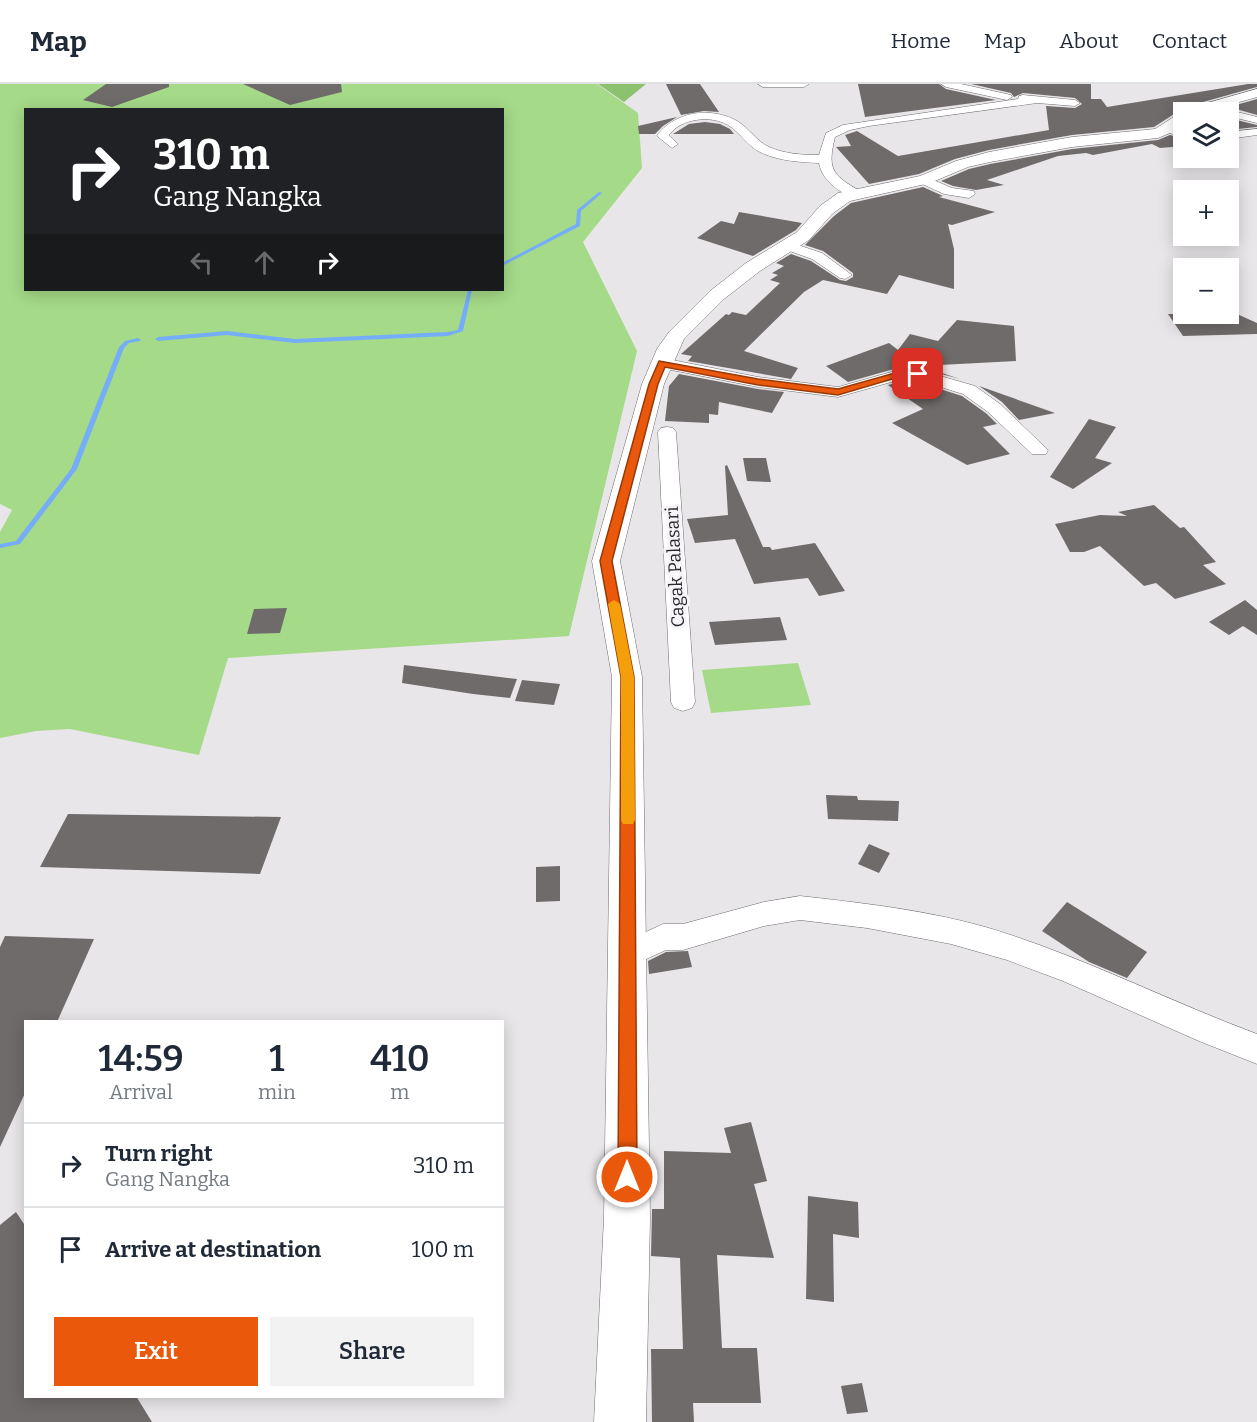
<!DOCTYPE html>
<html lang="en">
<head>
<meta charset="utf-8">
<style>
	body { margin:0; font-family:Bitter,serif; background:#f2f2f3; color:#1f2937; height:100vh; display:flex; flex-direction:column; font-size:22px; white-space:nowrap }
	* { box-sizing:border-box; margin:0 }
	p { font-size:20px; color:#747a83 }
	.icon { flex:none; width:33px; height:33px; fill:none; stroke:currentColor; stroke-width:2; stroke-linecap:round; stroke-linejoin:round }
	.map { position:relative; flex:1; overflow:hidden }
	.sheet { position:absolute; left:24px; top:936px; width:480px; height:378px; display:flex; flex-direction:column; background:#fff; border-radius:0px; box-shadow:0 3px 15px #0003 }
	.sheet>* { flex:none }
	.guide { position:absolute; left:24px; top:24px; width:480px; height:183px; border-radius:0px; box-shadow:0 3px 15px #0003; background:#202124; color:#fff; overflow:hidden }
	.controls { position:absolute; left:1173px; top:18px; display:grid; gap:12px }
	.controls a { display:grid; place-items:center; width:66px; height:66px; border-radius:0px; background:#fff; box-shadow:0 3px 15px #0003; font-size:30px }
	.pin { position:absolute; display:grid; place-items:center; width:51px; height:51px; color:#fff; margin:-26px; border-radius:12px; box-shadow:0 3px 9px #0006 }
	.me { position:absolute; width:66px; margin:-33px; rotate:0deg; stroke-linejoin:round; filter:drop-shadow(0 0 4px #0008) }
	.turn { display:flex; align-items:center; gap:21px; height:126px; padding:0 30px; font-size:27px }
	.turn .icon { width:78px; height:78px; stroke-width:2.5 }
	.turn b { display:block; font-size:42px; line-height:51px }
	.lanes { display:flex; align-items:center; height:57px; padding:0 30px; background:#0003; justify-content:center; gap:30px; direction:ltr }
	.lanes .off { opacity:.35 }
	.eta { display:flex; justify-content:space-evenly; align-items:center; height:102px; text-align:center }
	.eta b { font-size:36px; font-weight:600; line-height:42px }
	.primary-button { display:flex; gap:12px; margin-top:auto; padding:12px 30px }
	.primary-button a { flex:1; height:69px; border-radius:0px; background:#ea580c; color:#fff; font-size:24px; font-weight:600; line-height:69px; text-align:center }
	.primary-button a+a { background:#f2f2f3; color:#1f2937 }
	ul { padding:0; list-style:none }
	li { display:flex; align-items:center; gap:18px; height:84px; padding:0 30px; border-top:2px solid #e0e1e3 }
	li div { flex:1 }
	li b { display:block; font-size:22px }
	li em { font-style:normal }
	header { display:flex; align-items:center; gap:36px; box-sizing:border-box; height:84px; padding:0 30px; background:#fff; border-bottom:2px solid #e0e1e3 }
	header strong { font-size:28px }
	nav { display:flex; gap:33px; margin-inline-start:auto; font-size:21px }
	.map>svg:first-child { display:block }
	.green { fill:#a4da88; fill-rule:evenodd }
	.forest { fill:#8cc26f }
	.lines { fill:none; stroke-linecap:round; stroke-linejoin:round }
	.stream { fill:#75adf9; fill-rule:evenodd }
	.building { fill:#706b6b }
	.minor-casing { stroke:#6d6b6f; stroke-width:1 }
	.secondary-casing { stroke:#6d6b6f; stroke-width:1 }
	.minor { fill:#fff; fill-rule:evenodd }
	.secondary { fill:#fff; fill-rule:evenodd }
	.route { fill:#ea580c; stroke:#983908; stroke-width:1.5 }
	.slow { fill:#f59e0b }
	.labels { text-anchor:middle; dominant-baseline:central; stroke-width:6; stroke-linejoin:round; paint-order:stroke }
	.street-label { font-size:18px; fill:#29282a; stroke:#f6f4f8 }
</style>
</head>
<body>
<header>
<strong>Map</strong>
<nav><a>Home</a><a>Map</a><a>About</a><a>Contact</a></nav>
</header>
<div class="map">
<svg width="1257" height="1338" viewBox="0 0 1257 1338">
	<rect width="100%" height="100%" fill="#e9e6ea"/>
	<!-- green -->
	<path class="green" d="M0 0H597L638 29 642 84 583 158 637 267 569 552 228 574 199 671 70 645 36 647 0 654V448L12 426 0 420ZM26 26H502V206H26Z
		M798 579 811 621 711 629 702 586Z"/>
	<!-- forest -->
	<path class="forest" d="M598 0H646L624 18Z"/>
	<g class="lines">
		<!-- stream -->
		<path class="stream" d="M599 108 602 109 581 127 580 142 502 182V179L576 140 577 126Z
			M468 206H472L463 247 448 252 295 259 227 251 158 257 155 255 158 253 227 247 295 255 448 248 458 246Z
			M138 254 141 256 140 257 129 259 124 264 77 385 20 460 0 464V460L16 457 71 385 119 263 125 257Z"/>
	</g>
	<!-- building -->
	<path class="building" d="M106 0H169V3L112 23 83 16Z
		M243 0H341L342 8 290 21Z
		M666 0H700L719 28 704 27 681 31Z
		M858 0H939L946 5 996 16 865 33Z
		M971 0H1091V15H1101L1107 23 1248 0H1257V3L1185 23 1154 43 1072 51 989 66 955 75 919 90 869 100 836 63 851 62 845 51 857 47 898 72 1049 46 1046 22 1075 24 1082 20 1075 14 1023 9 1014 13 1011 9Z
		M1257 15V31L1229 23Z
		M677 33 663 42 655 50H639L638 42Z
		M1228 34 1257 41V43L1228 46Z
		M705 38 720 40 730 45 734 50H673L689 40Z
		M1170 51 1184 55V62L1160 64 1152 60 1093 71 1086 69 1058 72 987 96 1004 101 976 106 953 102 941 97 969 85 990 80 1072 65 1158 56Z
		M923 103 943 112 939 113 995 128 952 141 948 140 954 165V205L899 191 887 210 823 196 804 208 744 267 798 284 791 295 688 277 692 272 681 270 726 230 729 231 732 228 746 231 780 199 770 196 778 191 772 189 784 182 776 179 791 170 811 177 840 196 846 197 853 193V189L823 167 805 161 834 132 851 119Z
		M739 128 802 139 796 146 753 172 697 154 721 137 734 140Z
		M1168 230H1237L1257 239V250L1183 252Z
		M957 236 1014 242 1016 277 921 282 960 295 908 281 848 298 826 282 889 259 898 266 910 250 938 257Z
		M679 290 758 305 784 308 772 329 719 318 718 331 709 330V339L665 337 669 302Z
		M909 295 962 312 987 330 997 340 983 343 1010 370 967 381 892 339 923 325 888 301Z
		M979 302 1055 329 1019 336 1002 318Z
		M1089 335 1116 343 1095 374 1112 379 1073 405 1050 393Z
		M743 374H766L771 398 747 397Z
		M727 381 763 463H770L772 466 815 459 845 507 819 512 808 494 754 500 735 455 695 459 687 435 728 431 725 382Z
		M1154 421 1180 444 1184 443 1216 478 1203 481 1226 500 1175 515 1156 499 1144 502 1100 462 1084 468H1070L1055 440 1100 431 1127 432 1118 428Z
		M1245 516 1257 526V551L1243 542 1229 551 1209 538Z
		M287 524 280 549 247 550 254 525Z
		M780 533 787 556 715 561 709 538Z
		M404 581 517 595 510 614 473 610 402 599Z
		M522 596 560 600 554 621 515 617Z
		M826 711 857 712 858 716 899 717 898 737 828 735Z
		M68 730 281 733 260 790 40 783Z
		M869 760 890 769 879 789 858 780Z
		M560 782V817L536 818V783Z
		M1067 818 1147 868 1127 894 1089 878 1042 847Z
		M5 852 94 855 57 938H26V1007L0 1063V863Z
		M688 867 692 883 649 890 648 877 666 868Z
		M751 1038 767 1097 754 1100 774 1174 717 1171 722 1264H757L761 1319H693L694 1338H652L651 1265H683L680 1174 651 1172 652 1125H664V1067L731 1069 724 1044Z
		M808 1112 858 1118 859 1154 833 1150 834 1218 806 1215Z
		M16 1128 26 1143V1312H136L152 1338H0V1141Z
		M862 1299 868 1328 847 1330 841 1302Z"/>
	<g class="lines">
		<defs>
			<path id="minor" d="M758 0H809L804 3H763Z
				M941 0H961L1011 11 1012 13 1007 16 946 3Z
				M1023 11 1075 16 1080 19 1075 22 1037 19 869 42 850 46 835 53C827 85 832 91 860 107L861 110 860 113 855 114C839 109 822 96 819 79 799 78 778 77 760 68 747 62 740 48 728 41 711 31 681 34 669 51L678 60 672 64 657 52C673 28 711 22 737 37 749 44 756 57 769 63 785 70 802 71 819 71L826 49 843 41 1018 15 1019 12Z
				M1206 20 1257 33V39L1228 32V28L1202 25 1200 23Z
				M1166 42 1184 46V53L1162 47V43Z
				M1257 45V51L1228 55V48Z
				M924 92 952 104 974 107 975 110 969 114 944 110 920 99 918 96Z
				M789 158 822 169 852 191 845 195 840 194 812 175 784 165 782 162 784 159Z
				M662 274 758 293 838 303 909 283 975 302 1000 320 1048 366 1046 370H1032L988 328 963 310 909 293 838 313 758 303 656 283 654 279Z
				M667 343 673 344 676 348 695 618 692 624 683 627 674 624 671 618 658 348 661 344Z
				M800 812C871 820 943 828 1011 851 1095 879 1174 919 1257 950V980L1199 957 1063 897 1007 876 951 860 867 844 800 836 764 842 683 866H666L629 883 618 879 614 870 618 861 663 840H683L764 818Z"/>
			<path id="secondary" d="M1257 5V13L1205 28H1184V38L1170 49 1158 54 1072 63 990 78 968 83 930 99 850 117 832 130 809 156 760 187 724 215 684 255 664 300 620 477 642 593 650 1134 646 1338H594L604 1134 612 593 592 477 642 300 657 265 669 248 710 207 746 179 797 148 820 122 838 109 920 92 956 77 989 68 1072 53 1155 45 1186 25Z"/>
		</defs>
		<!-- minor casing -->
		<use href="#minor" class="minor-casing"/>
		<!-- secondary casing -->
		<use href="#secondary" class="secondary-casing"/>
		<!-- minor -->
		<use href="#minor" class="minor"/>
		<!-- secondary -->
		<use href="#secondary" class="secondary"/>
	</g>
	<!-- route -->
	<path class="route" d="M659 277 758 295 838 305 909 285 922 290 918 292 909 290 838 311 758 301 665 283 658 300 612 477 634 593 637 1093 634 1099 627 1102 621 1099 618 1093 621 593 600 477 649 300Z"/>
	<!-- slow -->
	<path class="slow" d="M614 516 620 520 634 593 635 736 633 740H623L621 736V593L608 520Z"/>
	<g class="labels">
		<!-- street labels -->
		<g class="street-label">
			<text transform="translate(675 483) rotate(-93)">Cagak Palasari</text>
		</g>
	</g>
</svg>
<div class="controls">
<a><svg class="icon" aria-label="layers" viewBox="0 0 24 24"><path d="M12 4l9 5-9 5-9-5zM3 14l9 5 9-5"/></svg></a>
<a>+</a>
<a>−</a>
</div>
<div class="pin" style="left:918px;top:290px;background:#d93025"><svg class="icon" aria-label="arrive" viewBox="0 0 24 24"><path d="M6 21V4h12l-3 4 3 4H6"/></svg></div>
<svg class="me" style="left:627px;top:1093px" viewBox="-20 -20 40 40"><circle r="17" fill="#ea580c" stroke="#fff" stroke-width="3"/><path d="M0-11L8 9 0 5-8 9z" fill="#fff"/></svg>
<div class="guide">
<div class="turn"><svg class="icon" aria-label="right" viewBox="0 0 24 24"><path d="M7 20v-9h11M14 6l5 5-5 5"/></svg><div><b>310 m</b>Gang Nangka</div></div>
<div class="lanes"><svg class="icon off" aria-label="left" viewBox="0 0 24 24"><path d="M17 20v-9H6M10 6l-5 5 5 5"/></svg><svg class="icon off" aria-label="ahead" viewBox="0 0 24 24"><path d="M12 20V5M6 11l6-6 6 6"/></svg><svg class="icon" aria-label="right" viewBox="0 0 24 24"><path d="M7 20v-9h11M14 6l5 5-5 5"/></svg></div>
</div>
<section class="sheet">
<div class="eta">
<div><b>14:59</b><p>Arrival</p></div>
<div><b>1</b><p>min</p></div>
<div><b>410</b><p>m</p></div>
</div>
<ul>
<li><svg class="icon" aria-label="right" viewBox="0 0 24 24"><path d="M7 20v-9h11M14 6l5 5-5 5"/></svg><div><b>Turn right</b><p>Gang Nangka</p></div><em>310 m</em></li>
<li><svg class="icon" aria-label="arrive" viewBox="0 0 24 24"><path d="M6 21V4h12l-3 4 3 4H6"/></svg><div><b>Arrive at destination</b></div><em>100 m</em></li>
</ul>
<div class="primary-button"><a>Exit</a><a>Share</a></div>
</section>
</div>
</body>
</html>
